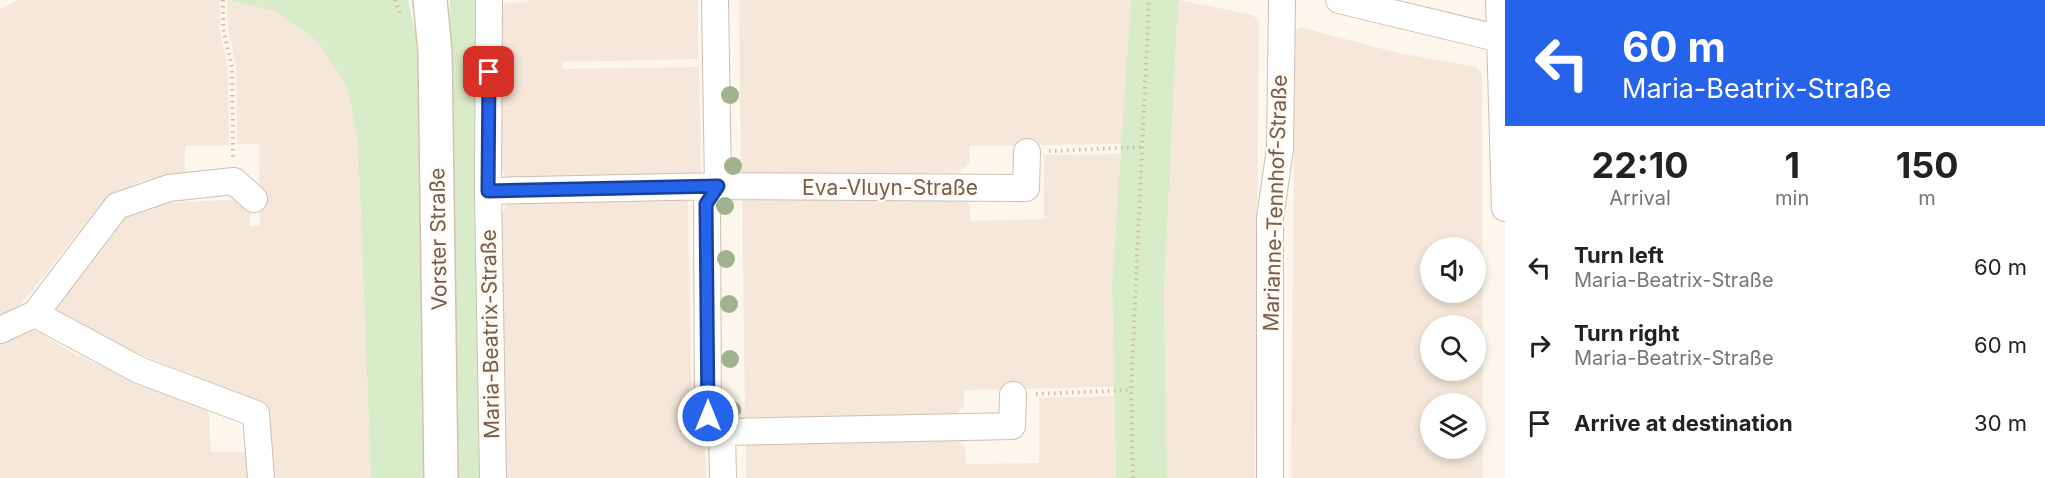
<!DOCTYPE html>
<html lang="en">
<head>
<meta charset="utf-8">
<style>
	body { margin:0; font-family:Inter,sans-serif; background:#f6f6f6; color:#222; height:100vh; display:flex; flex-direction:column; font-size:22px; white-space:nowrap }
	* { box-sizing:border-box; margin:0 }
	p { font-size:20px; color:#767676 }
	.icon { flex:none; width:33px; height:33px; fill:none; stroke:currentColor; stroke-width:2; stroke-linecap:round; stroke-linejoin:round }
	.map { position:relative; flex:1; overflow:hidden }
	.details { display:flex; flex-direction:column; background:#fff; width:540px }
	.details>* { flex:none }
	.top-card { background:#2563eb; color:#fff; overflow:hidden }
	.buttons { position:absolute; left:1420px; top:237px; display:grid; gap:12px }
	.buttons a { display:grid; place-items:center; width:66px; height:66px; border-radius:50%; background:#fff; box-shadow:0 3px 9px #0003; font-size:30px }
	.pin { position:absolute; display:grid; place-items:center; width:51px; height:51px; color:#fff; margin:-26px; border-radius:12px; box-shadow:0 3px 9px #0006 }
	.me { position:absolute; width:66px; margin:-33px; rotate:0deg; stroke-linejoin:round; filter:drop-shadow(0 0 4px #0008) }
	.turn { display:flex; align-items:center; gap:21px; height:126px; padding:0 18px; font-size:27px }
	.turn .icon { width:78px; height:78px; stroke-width:2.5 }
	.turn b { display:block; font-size:42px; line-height:51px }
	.eta { display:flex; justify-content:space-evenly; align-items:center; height:102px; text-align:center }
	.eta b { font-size:36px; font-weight:700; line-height:42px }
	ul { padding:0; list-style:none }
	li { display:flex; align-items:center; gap:18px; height:78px; padding:0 18px }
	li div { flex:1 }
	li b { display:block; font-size:22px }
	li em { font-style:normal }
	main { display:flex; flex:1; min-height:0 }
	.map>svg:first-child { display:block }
	.residential { fill:#f5e8da; fill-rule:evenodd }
	.green { fill:#d8ecc9 }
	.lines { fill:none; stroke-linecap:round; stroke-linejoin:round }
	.street-casing { stroke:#d1beb0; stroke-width:28 }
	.secondary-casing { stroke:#d6c0b0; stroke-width:36 }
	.path { stroke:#d9b8a5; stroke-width:4; stroke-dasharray:1.5 4.5; stroke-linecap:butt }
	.street { stroke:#fff; stroke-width:26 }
	.secondary { stroke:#fff; stroke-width:33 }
	.tree { fill:#a0b28e }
	.route-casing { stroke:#184099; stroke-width:15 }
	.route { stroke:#2563eb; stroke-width:10 }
	.labels { text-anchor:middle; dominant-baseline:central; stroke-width:5; stroke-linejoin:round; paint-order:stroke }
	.street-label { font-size:21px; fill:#7a5c4d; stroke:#fffaf3 }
</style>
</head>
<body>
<main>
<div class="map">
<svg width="1505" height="478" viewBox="0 0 1505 478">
	<rect width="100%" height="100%" fill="#fdf6ec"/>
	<!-- residential -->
	<path class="residential" d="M17 0H220V31L228 68 229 145 185 146V171L180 178H157L141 181 102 202 31 292 17 308 0 317V9Z
		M227 0 276 12 318 42 347 86 358 142 371 478H266L264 403 109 342 58 315 54 307 105 235 133 210 150 204 244 199 250 204V226L260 225 259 144H237L236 66 228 28Z
		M527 0H698V59L563 62 562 69 699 67 701 175 515 181 506 177 501 166 498 3 527 2Z
		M739 0H1131L1122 144 969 146 970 162 958 173 741 177Z
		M1178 0 1253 15 1259 22 1255 478H1167L1164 292Z
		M1300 27 1398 53 1476 67 1482 74 1483 478H1291L1295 31ZM1431 248H1476V292H1431ZM1431 326H1476V370H1431ZM1431 404H1476V448H1431Z
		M1121 154 1112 285 1114 387 964 390V406L953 417 745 421 742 197 959 194 970 205V221L1044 219V155Z
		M684 198 688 200 692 441 705 447 706 478H502V437L505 435 501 216 506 205 517 201Z
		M32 328 71 352 101 366 200 404 207 410 209 416 211 452H249L255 478H0V343L12 340Z
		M1114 396 1116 478H746V442L954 437 965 448 966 464 1039 463V398Z"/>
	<!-- green -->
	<path class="green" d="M227 0H408L416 37 420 95 431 478H371L358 142 347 86 318 42 276 12Z
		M450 0H478L481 478H453L448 250Z
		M1131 0H1178L1164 292 1167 478H1116L1112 285Z"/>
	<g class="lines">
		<defs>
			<path id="street" d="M489 0 488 191 493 478
				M715 0 718 186 707 204 708 416 722 432 723 478
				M1339 0 1505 40
				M1499 0 1505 208
				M488 191 718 186 1026 188 1027 152
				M35 314 139 370 256 414 261 478
				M0 330 35 314 117 206 169 188 234 181 254 199
				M722 432 1012 426 1013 395
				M1270 478V218L1280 149 1282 0"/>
			<path id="secondary" d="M430 0 435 51 441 478"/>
		</defs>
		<!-- street casing -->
		<use href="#street" class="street-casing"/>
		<!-- secondary casing -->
		<use href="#secondary" class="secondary-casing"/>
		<!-- path -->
		<path class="path" d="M223 0V28L232 67 233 157
			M395 0 400 13
			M1049 151 1141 147
			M1036 394 1131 390
			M1133 478 1131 390 1149 0"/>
		<!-- street -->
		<use href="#street" class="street"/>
		<!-- secondary -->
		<use href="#secondary" class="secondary"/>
	</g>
	<!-- trees -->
	<g class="tree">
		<circle cx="730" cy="95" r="9"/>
		<circle cx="733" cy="166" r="9"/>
		<circle cx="725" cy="206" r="9"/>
		<circle cx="726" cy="259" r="9"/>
		<circle cx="729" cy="304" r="9"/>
		<circle cx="730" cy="359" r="9"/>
		<circle cx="732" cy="410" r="9"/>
	</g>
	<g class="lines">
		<defs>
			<path id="route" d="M489 72 488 191 718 186 706 204 708 416"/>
		</defs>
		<!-- route casing -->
		<use href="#route" class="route-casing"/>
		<!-- route -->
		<use href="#route" class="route"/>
	</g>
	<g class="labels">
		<!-- street labels -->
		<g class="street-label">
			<text x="890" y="187">Eva-Vluyn-Straße</text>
			<text transform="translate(1275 203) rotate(-88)">Marianne-Tennhof-Straße</text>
			<text transform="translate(438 239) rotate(-91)">Vorster Straße</text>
			<text transform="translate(490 334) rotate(-91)">Maria-Beatrix-Straße</text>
		</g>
	</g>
</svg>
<div class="buttons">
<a><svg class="icon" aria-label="sound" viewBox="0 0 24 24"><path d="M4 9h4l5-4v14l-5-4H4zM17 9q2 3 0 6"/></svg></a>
<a><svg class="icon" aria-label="search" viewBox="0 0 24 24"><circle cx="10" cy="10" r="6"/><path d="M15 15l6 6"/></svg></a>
<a><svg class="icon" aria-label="layers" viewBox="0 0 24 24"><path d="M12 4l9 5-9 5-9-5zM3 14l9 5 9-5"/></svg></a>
</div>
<div class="pin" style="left:489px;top:72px;background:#d93025"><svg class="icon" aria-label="arrive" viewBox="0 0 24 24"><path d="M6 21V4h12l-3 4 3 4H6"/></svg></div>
<svg class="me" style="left:708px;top:416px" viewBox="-20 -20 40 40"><circle r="17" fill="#2563eb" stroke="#fff" stroke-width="3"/><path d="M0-11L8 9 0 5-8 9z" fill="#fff"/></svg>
</div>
<section class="details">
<div class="top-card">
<div class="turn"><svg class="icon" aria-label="left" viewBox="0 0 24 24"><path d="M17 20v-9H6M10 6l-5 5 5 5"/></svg><div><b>60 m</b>Maria-Beatrix-Straße</div></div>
</div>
<div class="eta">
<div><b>22:10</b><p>Arrival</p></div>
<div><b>1</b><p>min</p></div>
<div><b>150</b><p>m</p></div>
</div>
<ul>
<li><svg class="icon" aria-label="left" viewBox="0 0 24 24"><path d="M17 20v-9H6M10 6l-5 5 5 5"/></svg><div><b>Turn left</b><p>Maria-Beatrix-Straße</p></div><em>60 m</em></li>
<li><svg class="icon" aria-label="right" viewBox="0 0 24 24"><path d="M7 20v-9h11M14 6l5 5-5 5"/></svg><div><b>Turn right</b><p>Maria-Beatrix-Straße</p></div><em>60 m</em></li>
<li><svg class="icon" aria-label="arrive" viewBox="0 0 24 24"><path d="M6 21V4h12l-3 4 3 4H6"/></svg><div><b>Arrive at destination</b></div><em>30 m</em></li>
</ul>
</section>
</main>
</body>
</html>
